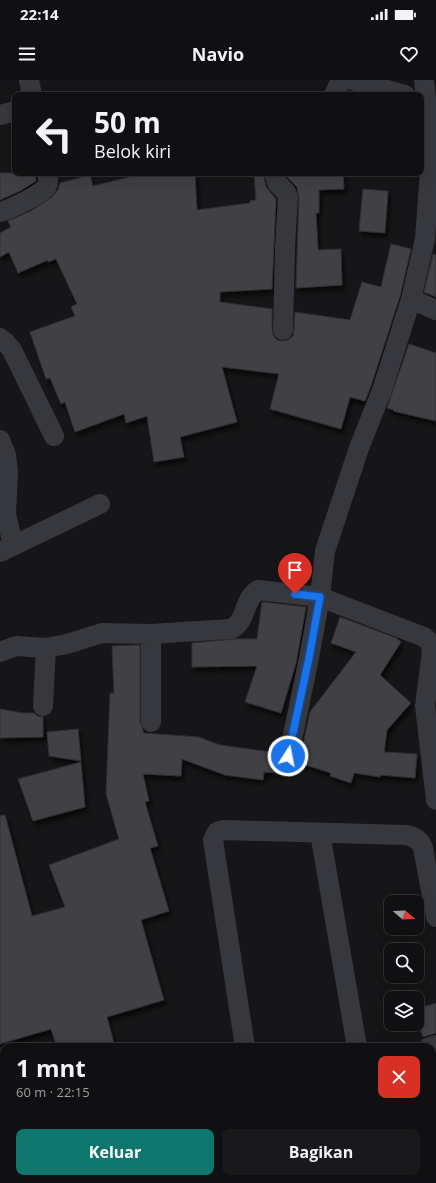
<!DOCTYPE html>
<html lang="id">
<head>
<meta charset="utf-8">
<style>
	body { margin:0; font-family:"Open Sans",sans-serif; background:#19191b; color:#f1f3f6; height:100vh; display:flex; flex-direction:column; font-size:15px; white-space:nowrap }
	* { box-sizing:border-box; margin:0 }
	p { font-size:13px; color:#9c9d9f }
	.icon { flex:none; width:22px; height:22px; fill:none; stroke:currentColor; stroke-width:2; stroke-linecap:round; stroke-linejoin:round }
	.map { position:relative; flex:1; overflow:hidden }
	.drawer { position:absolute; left:0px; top:963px; width:436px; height:140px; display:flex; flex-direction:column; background:#101012; border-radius:12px 12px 0 0; box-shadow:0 4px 16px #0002,0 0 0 1px #303032 }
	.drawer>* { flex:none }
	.banner { position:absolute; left:12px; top:12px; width:412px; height:84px; border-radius:8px; box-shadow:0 4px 16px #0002,0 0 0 1px #303032; background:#101012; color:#f1f3f6; overflow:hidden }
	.needle { width:26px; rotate:109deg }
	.buttons { position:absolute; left:384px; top:815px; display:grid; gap:8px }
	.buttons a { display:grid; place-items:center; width:40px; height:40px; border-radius:8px; background:#101012; box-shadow:0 4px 16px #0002,0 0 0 1px #303032; font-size:20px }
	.pin { position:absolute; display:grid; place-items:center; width:34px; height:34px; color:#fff; margin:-41px -17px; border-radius:50% 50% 50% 0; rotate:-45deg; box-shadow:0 0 4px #0007 }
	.pin .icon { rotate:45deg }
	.me { position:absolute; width:44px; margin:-22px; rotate:11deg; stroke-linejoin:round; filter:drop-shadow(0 0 3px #0008) }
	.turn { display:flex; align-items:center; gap:14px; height:84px; padding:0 16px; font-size:18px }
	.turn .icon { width:52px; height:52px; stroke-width:2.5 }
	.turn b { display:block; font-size:28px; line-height:34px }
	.round { display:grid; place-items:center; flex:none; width:42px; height:42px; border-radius:8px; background:#19191b }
	.summary { display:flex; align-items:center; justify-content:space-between; height:68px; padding:0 16px }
	h1 { font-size:24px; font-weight:700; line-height:30px }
	.primary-button { display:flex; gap:8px; margin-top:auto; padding:8px 16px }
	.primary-button a { flex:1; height:46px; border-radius:8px; background:#0f766e; color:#fff; font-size:16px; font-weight:700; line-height:46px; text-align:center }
	.primary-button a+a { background:#19191b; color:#f1f3f6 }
	.status { display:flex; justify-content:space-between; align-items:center; height:28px; padding:0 20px; background:#101012; direction:ltr }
	.status svg { height:11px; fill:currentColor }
	header { display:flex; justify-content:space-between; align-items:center; height:52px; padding:0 16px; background:#101012; font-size:18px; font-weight:700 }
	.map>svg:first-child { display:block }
	.building { fill:#404145; stroke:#303034; filter:url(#shadow) }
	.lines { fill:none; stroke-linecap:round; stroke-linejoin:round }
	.minor { stroke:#37383d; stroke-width:20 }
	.route-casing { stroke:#114b97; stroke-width:10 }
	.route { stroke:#1a73e8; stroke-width:7 }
</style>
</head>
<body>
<div class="status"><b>22:14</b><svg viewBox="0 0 49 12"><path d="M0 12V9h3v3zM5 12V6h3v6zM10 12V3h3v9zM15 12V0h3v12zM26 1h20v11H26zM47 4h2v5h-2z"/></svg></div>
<header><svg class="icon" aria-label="menu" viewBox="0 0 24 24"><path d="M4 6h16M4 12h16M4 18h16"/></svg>Navio<svg class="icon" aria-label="heart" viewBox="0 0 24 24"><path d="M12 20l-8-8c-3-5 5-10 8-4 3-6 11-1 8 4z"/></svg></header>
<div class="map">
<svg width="436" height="1103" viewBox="0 0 436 1103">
	<defs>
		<filter id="shadow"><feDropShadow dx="2.5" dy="4.5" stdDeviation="2" flood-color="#0009"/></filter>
	</defs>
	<rect width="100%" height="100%" fill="#161618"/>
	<!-- building -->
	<path class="building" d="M0 93H35L36 101 20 111 0 120Z
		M146 93H195L197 130 250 123V121L256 120 254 93H263L266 107 276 119 272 209 220 212V222L272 229V250L273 255 277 260 282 261 288 260 293 256 294 250 295 232 350 240 362 202 381 207 391 164 411 169 400 216 371 306 365 321 350 317 341 349 270 329 279 294 222 287 237 342 180 357 184 377 154 382 147 336 126 343 124 334 75 352 65 322 61 324 50 298 46 299 30 252 75 236 71 227 77 224 56 179 48 182V180L18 193 9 172 0 177V153L11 147 8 141 31 131 51 118 58 110 60 103 90 95 93 106Z
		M286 93H343L344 109 319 110V133H316L318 170 341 169 342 205 296 208 299 117 297 107 287 97Z
		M363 109 388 111 385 153 359 151Z
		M433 174 436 175V217L424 212Z
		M409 264 436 273V341L393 331 394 330 387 328Z
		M262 522 306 527 296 583 281 633 245 622 257 586 192 587V563L236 559H257Z
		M340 537 396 558 401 562 380 595 411 623 387 650 384 672 417 674 415 698 381 695 380 697 354 693 351 703 330 696 331 693 299 683 310 632 356 572 331 563Z
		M140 565V642L143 650V653L198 657 220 665 271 672V669L278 670 276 687 280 693 264 692 263 700 225 695 182 679 181 696 143 694 149 721 145 722 158 766 150 768 169 831 141 840 164 920 107 937 115 967H57L51 949 0 964V736L5 735 32 836 65 827 49 785 119 759 106 714 110 613H114L112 566Z
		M0 629 23 633H34L37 636 43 637V657L0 658Z
		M78 649 81 681 49 676 47 652Z
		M81 682 85 727 33 741 18 699Z
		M436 923V953L423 957 417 940V929Z"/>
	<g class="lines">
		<!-- minor -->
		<path class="minor" d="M29 0 32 15
			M352 0 405 15
			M334 15 341 0
			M0 35 15 31
			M274 93 277 103 286 112 288 117 285 167 283 250
			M0 132C9 130 44 113 47 106 49 101 48 97 47 93
			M411 219 436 230
			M0 258 5 262 12 270 54 356
			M0 360 6 375 8 392 6 434 13 465
			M0 472 100 424
			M151 554V642
			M0 572 16 566 46 568 67 564 102 553 151 554 231 549C247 542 243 519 258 510L320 517 424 557 430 562 432 571 425 626 436 720
			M43 626 46 568
			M287 684 309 578 320 517 325 471 359 368 382 310 411 219 425 159 430 90 428 38 424 0
			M320 753 357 967
			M245 967 213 760 217 752 223 750 405 755C413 756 420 759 423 768L436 837
			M429 967 436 965
			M0 1076 4 1075
			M432 1086 436 1085
			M82 1103 100 1099"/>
	</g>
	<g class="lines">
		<defs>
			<path id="route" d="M288 676 309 578 320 517 295 514"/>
		</defs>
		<!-- route casing -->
		<use href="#route" class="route-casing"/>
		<!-- route -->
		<use href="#route" class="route"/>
	</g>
</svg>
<div class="buttons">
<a><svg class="needle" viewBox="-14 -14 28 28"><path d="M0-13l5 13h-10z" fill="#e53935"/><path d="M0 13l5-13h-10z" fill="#9c9d9f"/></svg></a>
<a><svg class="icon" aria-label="search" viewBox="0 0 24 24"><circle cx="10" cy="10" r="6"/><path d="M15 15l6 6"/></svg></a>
<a><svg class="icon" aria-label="layers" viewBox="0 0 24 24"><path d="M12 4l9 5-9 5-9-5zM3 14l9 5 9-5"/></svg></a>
</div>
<div class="pin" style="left:295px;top:514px;background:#d93025"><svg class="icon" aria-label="arrive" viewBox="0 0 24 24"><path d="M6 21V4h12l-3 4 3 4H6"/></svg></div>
<svg class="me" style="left:288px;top:676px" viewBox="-20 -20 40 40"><circle r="17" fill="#1a73e8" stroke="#fff" stroke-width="3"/><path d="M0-11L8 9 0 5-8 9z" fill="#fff"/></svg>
<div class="banner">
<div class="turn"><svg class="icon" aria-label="left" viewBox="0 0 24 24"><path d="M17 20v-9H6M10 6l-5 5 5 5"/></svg><div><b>50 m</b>Belok kiri</div></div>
</div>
<section class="drawer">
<div class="summary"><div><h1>1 mnt</h1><p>60 m · 22:15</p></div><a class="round" style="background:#d93025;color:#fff"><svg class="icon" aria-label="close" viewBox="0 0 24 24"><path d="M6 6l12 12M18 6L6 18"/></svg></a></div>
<div class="primary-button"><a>Keluar</a><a>Bagikan</a></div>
</section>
</div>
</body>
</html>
